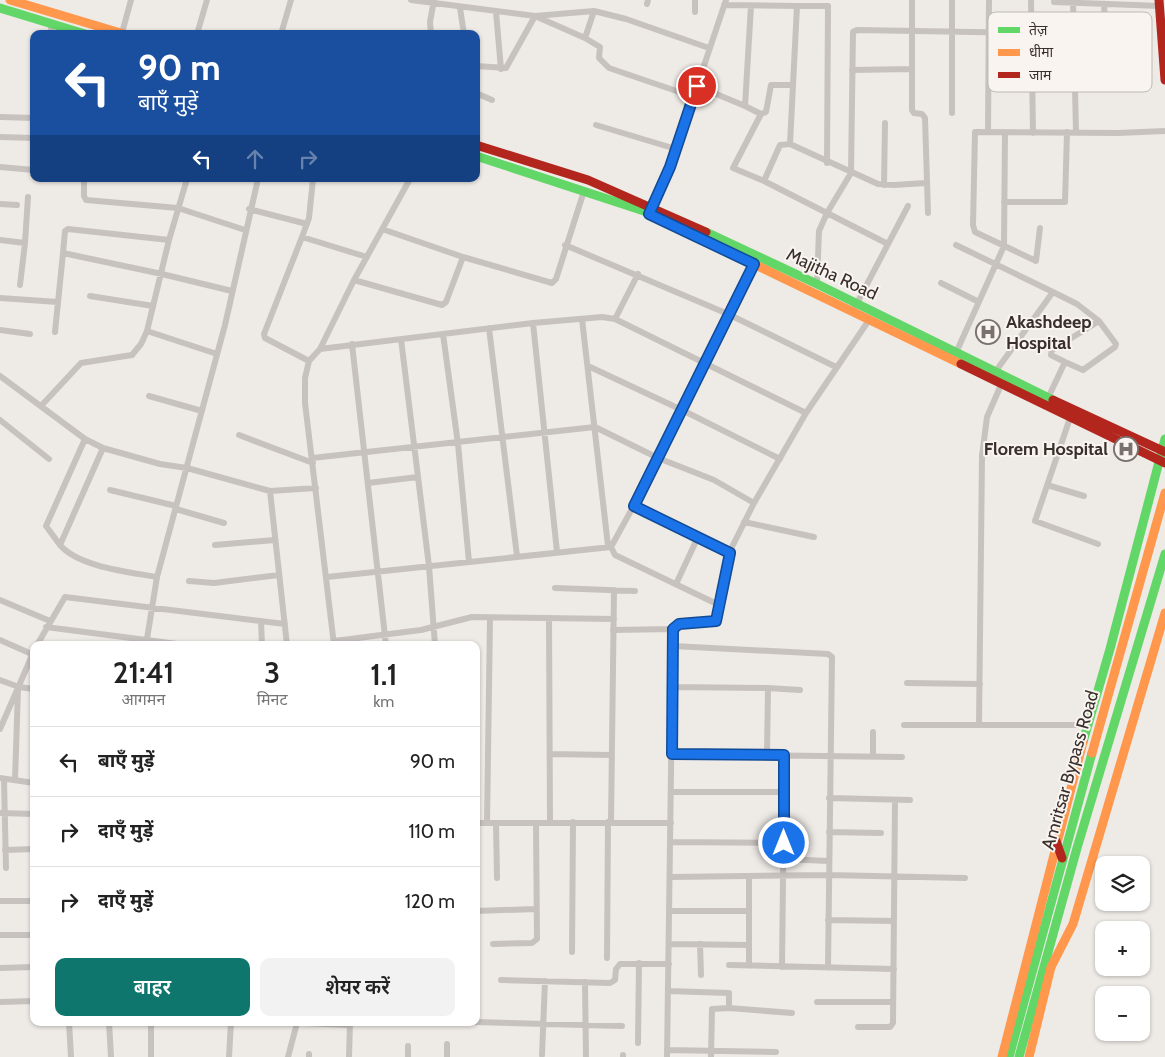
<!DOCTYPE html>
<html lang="hi">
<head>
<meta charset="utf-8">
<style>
	body { margin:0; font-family:Cabin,"Noto Sans Devanagari",sans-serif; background:#f2f2f2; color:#222; height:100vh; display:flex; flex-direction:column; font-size:19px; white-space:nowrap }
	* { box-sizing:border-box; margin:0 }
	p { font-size:16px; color:#767676 }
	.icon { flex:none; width:28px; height:28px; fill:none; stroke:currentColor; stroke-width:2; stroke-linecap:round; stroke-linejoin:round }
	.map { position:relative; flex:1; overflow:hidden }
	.sheet { position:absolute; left:30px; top:641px; width:450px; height:385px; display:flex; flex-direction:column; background:#fff; border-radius:10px; box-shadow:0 1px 4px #0004 }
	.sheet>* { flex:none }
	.banner { position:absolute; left:30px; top:30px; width:450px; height:152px; border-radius:10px; box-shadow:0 1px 4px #0004; background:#1a4fa0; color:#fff; overflow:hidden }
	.buttons { position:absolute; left:1095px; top:856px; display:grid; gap:10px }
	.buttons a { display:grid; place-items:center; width:55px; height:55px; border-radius:10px; background:#fff; box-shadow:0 1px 4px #0004; font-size:25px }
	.pin { position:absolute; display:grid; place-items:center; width:42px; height:42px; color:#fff; margin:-21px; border:2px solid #fff; border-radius:50%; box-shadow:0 1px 5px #0007 }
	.me { position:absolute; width:55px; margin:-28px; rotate:0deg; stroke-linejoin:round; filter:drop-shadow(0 0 4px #0008) }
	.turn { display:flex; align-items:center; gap:18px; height:105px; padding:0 25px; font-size:22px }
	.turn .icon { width:65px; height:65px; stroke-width:2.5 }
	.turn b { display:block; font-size:35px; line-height:42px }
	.lanes { display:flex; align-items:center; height:48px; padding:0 25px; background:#0003; justify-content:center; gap:25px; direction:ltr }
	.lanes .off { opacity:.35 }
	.eta { display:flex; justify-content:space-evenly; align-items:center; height:85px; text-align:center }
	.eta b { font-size:30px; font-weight:600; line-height:35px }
	.cta { display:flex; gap:10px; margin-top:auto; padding:10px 25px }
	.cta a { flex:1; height:58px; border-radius:10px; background:#0f766e; color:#fff; font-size:20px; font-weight:600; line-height:58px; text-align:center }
	.cta a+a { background:#f2f2f2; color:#222 }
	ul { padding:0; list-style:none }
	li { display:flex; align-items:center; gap:15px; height:70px; padding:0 25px; border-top:1px solid #e0e0e0 }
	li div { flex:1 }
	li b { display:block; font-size:19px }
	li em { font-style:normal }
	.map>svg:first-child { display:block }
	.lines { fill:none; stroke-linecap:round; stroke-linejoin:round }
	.street { stroke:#c8c2bf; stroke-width:6 }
	.fast { stroke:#63d668; stroke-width:9 }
	.slow { stroke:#ff974d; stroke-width:9 }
	.jam { stroke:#b3261e; stroke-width:9 }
	.route-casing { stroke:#114b97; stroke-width:12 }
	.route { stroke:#1a73e8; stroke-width:9 }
	.labels { text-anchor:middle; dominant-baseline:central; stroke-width:4; stroke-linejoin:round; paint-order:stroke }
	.street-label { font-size:18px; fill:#39302d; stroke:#f9f4ef }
	.poi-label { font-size:18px; font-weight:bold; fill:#39302d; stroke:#f9f4ef; text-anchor:start }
	.key { fill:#f9f4ef; stroke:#bfb9b5; stroke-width:1 }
	.key-label { font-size:14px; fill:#39302d }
</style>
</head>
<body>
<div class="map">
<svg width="1165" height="1057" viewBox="0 0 1165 1057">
	<rect width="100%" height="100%" fill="#eeeae6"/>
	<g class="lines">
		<!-- street -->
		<path class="street" d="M411 0 535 16 594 11 626 19 709 48
			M912 0V110L914 113 922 114 925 118 928 213
			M1031 0 1033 133
			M1054 2 1160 6
			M1073 2 1076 132
			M647 4 648 0
			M1104 4 1106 52
			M724 5 797 6 790 144 878 184 894 185 926 183
			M751 6 745 106 761 114
			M797 6H828L827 163
			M460 8 464 34
			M594 11 585 38 600 47 599 58 609 68 694 97
			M496 12 501 69
			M695 12V0
			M122 33 131 0
			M50 34 52 24
			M197 34 207 0
			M281 34 291 0
			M431 34 430 22 434 0
			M476 66 506 68 535 16 585 38
			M852 70 911 69
			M697 86 745 106
			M476 93 492 100
			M952 113V0
			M0 117 34 118
			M596 125 676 149
			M988 132 989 0
			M0 137 34 138
			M790 144 780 145 764 181 733 168 761 114 766 112 771 85H793
			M0 167 34 170
			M84 179V196L86 200 178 208 245 230
			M187 179 169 240 147 331 217 354
			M764 181 888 244
			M884 185 885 123
			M1004 202H1065L1067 132
			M0 204 17 205
			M249 209 307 224
			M650 210 670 167 726 0
			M1040 228 1036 261 975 232 973 225 975 132 1118 133 1165 131
			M382 229 463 257 552 283 556 279 584 191
			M302 237 309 218 313 179
			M0 240 25 243 28 197
			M565 245 728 314 836 367
			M956 245 1053 292
			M63 253 65 231 68 229 169 240
			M354 280 442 305 446 302 463 257
			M941 283 979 302
			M817 284 819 231 827 213 851 173 853 32 857 30 1031 33
			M20 285 25 243
			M90 296 153 306
			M0 298 58 302
			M855 307 908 206
			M582 319 608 546
			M615 319 638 274
			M533 323 557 552
			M489 328 517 556
			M0 330 30 334
			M55 332 63 253 162 274 232 291
			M443 334 458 444 469 562
			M401 339 429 566 435 645
			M352 344 386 645
			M320 349 533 323 602 317 615 319 806 413
			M955 355 1004 246 1005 133
			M309 361 265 338 264 334 302 237 367 257
			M1065 362 1083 370 1115 347 1116 344 1099 321
			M588 366 682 410 780 459
			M993 375 1053 292 1077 304 1099 321 1052 350 1051 355 1065 362 1047 400
			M0 376 85 439 103 448 160 464 187 468 270 491 316 488
			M149 396 202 411
			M41 406 81 363 132 355 141 344 147 331
			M1070 418 1035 521 1098 544
			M0 420 49 459
			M239 435 313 463
			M85 439 46 526 60 545 103 448
			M312 458 595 427 658 458 714 480 754 503
			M368 483 418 477
			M1047 485 1084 496
			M110 490 176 506
			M270 491 287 645
			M634 506 729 553
			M176 509 224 523
			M744 522 814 537
			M60 545C79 567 129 572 157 577
			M215 545 275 540
			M611 547 615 555 719 605
			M327 577 611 547 644 487 754 264
			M189 581 214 583 279 575
			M676 584 698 537
			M555 588 635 591
			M0 600 50 621
			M549 618 550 822
			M261 621 262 645
			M46 627 185 645
			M613 630 673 629 679 624 716 621 729 553 754 503 806 413 869 320
			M0 640 34 655
			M334 641 421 630 472 617 614 619
			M37 645 65 597 285 624
			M146 645 157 577 225 325 258 179
			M334 645 305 403V378L309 361 320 349 354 280 410 179
			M673 646 828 654 832 657 828 968
			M0 680 19 687 34 689
			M907 683 980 684
			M672 687 768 688 767 755
			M768 688 800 690
			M904 725H1088
			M979 725 982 456 987 417 1001 385
			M0 729 34 651
			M550 754 611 755
			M672 754 902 757
			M873 756V732
			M0 778 34 783
			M4 779 6 868
			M15 780 18 689
			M672 792H784L782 967
			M784 792V755
			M829 798 910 800
			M0 813 34 814
			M611 822 614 590
			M476 823H671
			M487 823 490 618
			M496 823 497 878
			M829 832 881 833
			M671 842 784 843
			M5 850 34 849
			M784 859 828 861
			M671 877 828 875 965 878
			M0 901H34
			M476 911 536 909
			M670 911H749
			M828 920 894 921
			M0 935H34
			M493 944 532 943 537 939 536 823
			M670 944 749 945
			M700 944 701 975
			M572 952 573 822
			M607 958 608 822
			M729 965 894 969
			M749 966V876
			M0 968 34 967
			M501 980 610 983 615 980 616 969 620 964H669
			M585 982 586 1057
			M668 991 729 993V1008
			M0 1002 34 1001
			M817 1002H893
			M69 1022 71 1057
			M109 1022 111 1057
			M151 1022V1057
			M281 1022 350 1025
			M476 1022 622 1026
			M858 1027H890L893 1023 895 800
			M638 1043 639 963
			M447 1044V1057
			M667 1050 776 1052
			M542 1055 545 981
			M229 1057 231 1022
			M288 1057 297 1023
			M309 1057V1054
			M349 1057 350 1022
			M408 1057V1046
			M623 1057V1055
			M667 1057 673 629
			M711 1057 712 1009 729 1008 792 1013"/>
		<!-- fast -->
		<path class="fast" d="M0 8 85 34
			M476 156 644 211 733 254
			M706 232 817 284 1053 400
			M1083 742 1110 649 1165 439
			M1009 1057 1092 753
			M1019 1057 1077 848 1165 554"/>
		<!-- slow -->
		<path class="slow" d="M10 0 124 34
			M733 254 961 364
			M1092 753 1165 493
			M1002 1057 1083 742
			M1029 1057 1051 967 1073 924 1165 613"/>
		<!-- jam -->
		<path class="jam" d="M1159 0 1165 80
			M476 145 588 180 706 232
			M961 364 1165 463
			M1053 400 1165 452
			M1056 841 1062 858"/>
	</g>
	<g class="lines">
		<defs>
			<path id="route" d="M697 86 670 167 649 214 754 264 634 506 730 553 716 621 679 624 673 629 672 754 784 755V843"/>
		</defs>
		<!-- route casing -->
		<use href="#route" class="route-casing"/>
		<!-- route -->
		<use href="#route" class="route"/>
	</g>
	<!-- icons -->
	<defs>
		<symbol id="hospital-ring" viewBox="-11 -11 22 22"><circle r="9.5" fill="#f9f4ef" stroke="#78716e" stroke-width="1.5"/><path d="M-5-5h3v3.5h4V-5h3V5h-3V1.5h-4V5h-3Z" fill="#78716e"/></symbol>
	</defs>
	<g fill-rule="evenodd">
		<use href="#hospital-ring" x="974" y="318" width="28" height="28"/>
		<use href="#hospital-ring" x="1112" y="435" width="28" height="28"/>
	</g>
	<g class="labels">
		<!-- street labels -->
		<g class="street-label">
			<text transform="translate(832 274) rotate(25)">Majitha Road</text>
			<text transform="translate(1070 770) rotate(-74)">Amritsar Bypass Road</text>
		</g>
		<!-- poi labels -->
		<g class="poi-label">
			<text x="1006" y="322">Akashdeep<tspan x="1006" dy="21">Hospital</tspan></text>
			<text x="1108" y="449" text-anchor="end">Florem Hospital</text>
		</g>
	</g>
	<!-- legend -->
	<rect x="988" y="12" width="164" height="80" rx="8" class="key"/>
	<rect x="998" y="27" width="22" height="6" fill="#63d668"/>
	<rect x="998" y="49" width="22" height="7" fill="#ff974d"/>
	<rect x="998" y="72" width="22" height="6" fill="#b3261e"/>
	<g class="key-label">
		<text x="1029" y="35">तेज़</text>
		<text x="1029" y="57">धीमा</text>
		<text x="1029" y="80">जाम</text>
	</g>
</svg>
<div class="buttons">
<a><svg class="icon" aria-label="layers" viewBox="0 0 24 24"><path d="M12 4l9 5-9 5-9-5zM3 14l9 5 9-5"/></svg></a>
<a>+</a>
<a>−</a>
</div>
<div class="pin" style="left:697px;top:86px;background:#d93025"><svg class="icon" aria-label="arrive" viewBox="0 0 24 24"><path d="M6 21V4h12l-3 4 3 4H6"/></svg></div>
<svg class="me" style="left:784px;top:843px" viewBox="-20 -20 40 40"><circle r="17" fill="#1a73e8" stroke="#fff" stroke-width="3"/><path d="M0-11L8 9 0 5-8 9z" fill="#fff"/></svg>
<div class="banner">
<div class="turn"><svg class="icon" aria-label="left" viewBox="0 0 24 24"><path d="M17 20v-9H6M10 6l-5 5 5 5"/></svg><div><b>90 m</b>बाएँ मुड़ें</div></div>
<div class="lanes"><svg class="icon" aria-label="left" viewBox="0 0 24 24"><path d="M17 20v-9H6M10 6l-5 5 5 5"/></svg><svg class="icon off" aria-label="ahead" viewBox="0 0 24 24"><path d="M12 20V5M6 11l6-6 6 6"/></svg><svg class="icon off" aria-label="right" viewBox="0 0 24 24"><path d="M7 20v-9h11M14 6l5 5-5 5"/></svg></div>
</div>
<section class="sheet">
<div class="eta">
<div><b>21:41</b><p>आगमन</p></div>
<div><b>3</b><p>मिनट</p></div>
<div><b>1.1</b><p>km</p></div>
</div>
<ul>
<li><svg class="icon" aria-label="left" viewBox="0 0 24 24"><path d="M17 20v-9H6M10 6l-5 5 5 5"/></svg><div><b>बाएँ मुड़ें</b></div><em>90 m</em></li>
<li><svg class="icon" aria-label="right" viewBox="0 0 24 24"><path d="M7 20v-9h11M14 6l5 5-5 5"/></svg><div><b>दाएँ मुड़ें</b></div><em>110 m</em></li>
<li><svg class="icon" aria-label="right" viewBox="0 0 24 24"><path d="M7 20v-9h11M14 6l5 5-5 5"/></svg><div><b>दाएँ मुड़ें</b></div><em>120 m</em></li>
</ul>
<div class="cta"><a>बाहर</a><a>शेयर करें</a></div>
</section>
</div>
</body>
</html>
